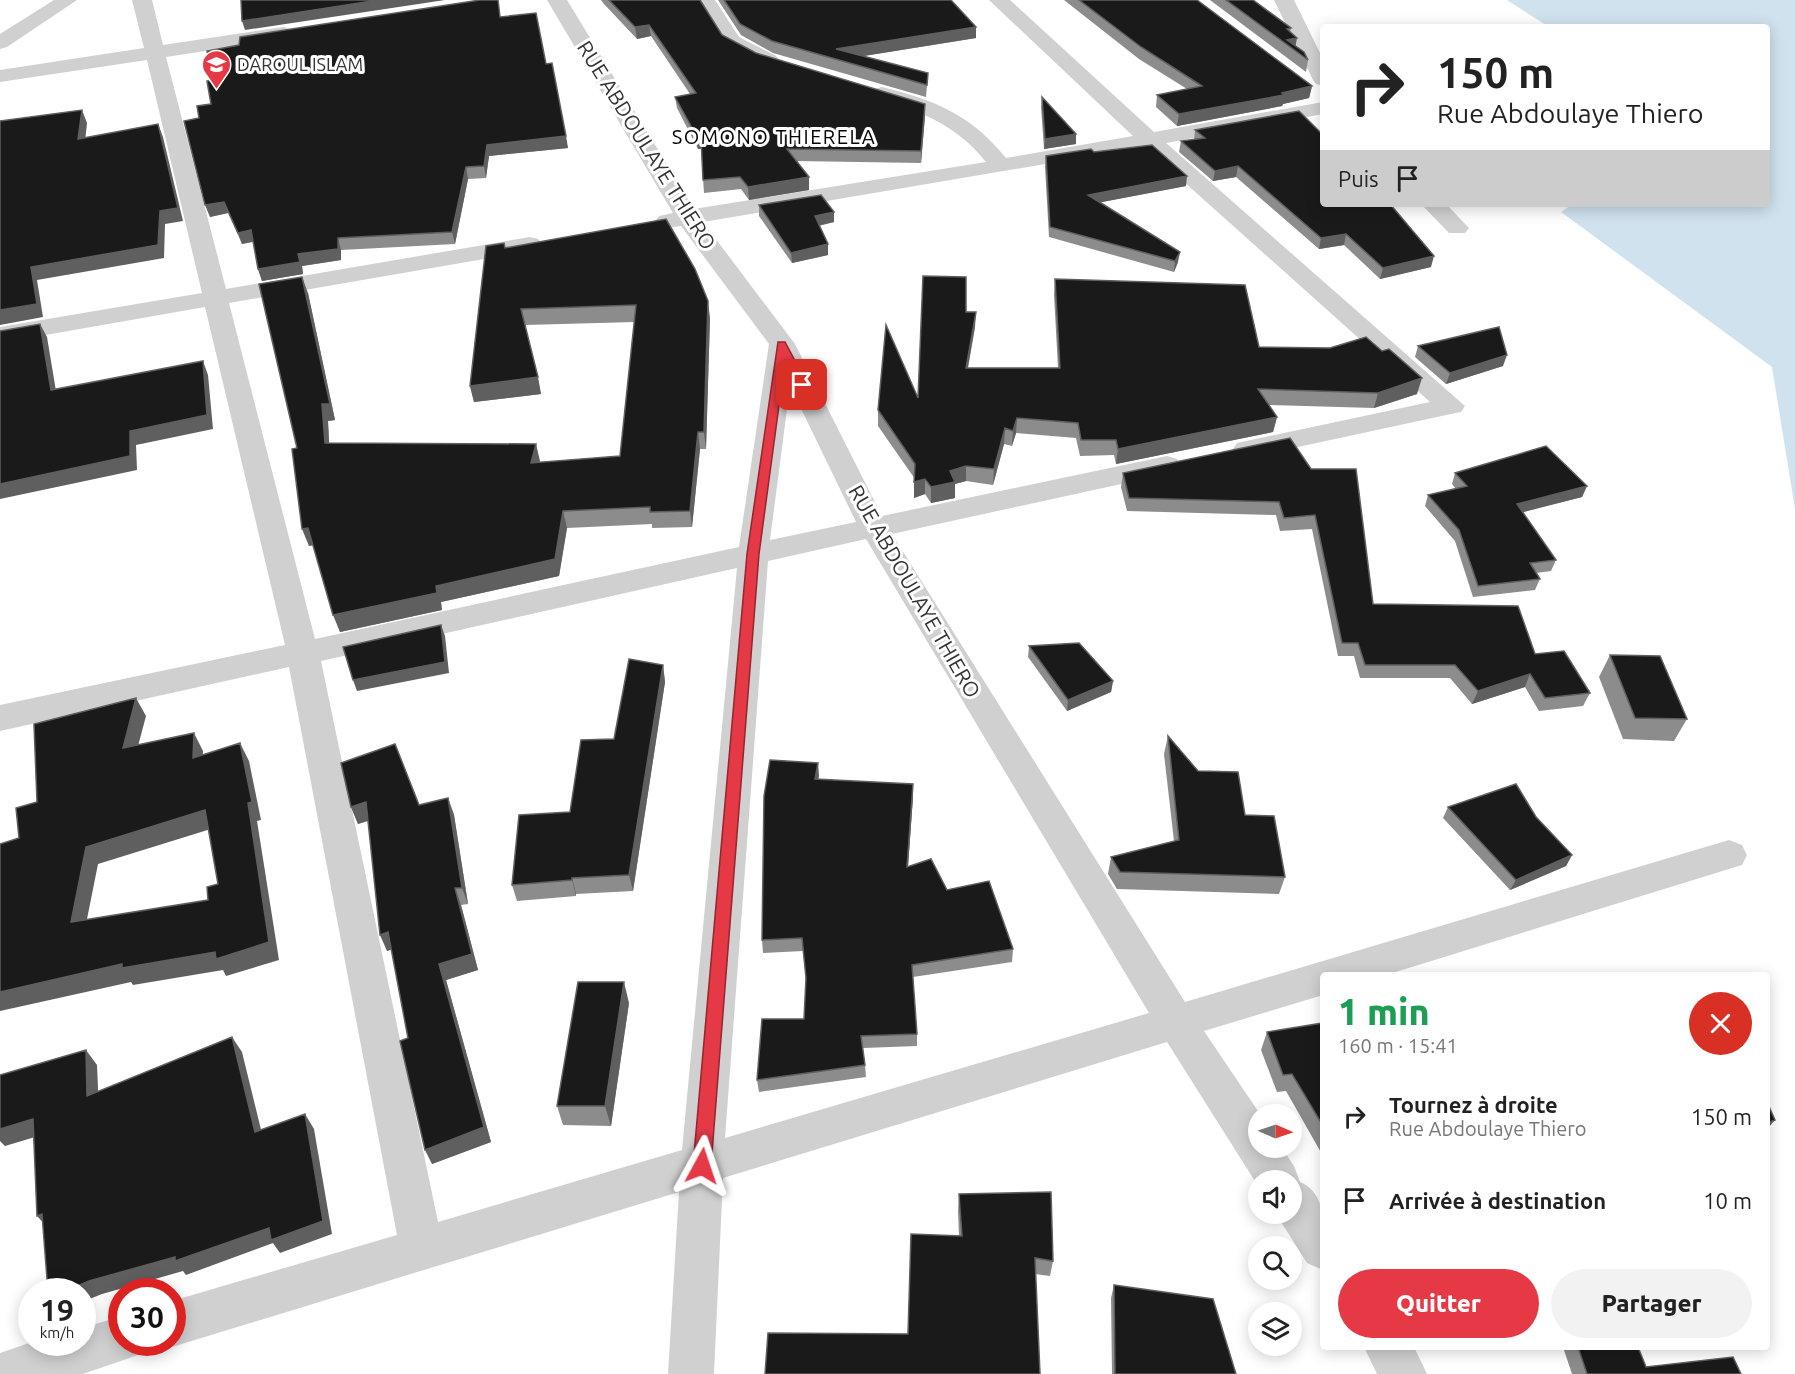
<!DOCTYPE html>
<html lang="fr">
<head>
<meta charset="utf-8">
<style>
	body { margin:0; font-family:Ubuntu,sans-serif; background:#f2f2f2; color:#222; height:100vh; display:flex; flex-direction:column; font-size:22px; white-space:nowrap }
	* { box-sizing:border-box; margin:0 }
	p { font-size:20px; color:#767676 }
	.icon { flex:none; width:33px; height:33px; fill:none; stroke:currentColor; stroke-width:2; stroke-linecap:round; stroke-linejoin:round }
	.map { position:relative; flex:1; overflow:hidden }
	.details { position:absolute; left:1320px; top:972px; width:450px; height:378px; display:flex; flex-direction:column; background:#fff; border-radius:6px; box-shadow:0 3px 15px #0003 }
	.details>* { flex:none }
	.guide { position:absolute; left:1320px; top:24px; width:450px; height:183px; border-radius:6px; box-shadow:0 3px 15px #0003; background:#fff; color:#222; overflow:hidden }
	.needle { width:39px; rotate:92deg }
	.fabs { position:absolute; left:1248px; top:1104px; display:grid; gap:12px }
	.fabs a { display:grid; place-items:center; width:54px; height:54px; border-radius:50%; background:#fff; box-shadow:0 3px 15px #0003; font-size:30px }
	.speed { position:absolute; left:18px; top:1278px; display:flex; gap:12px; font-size:30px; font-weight:700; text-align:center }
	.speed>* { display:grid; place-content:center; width:78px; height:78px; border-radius:50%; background:#fff; box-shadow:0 3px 15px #0003; line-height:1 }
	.speed small { font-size:15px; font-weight:400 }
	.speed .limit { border:9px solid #d22; background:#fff; color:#111 }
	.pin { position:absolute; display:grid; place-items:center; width:51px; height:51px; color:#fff; margin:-26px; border-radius:12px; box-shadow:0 3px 9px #0006 }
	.me { position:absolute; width:66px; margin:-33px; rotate:5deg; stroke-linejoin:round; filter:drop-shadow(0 0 4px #0008) }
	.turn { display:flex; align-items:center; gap:21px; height:126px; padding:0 18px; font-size:27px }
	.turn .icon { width:78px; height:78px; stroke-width:2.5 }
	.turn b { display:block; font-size:42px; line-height:51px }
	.then { display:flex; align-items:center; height:57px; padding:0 18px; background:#0003; gap:12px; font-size:22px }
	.round { display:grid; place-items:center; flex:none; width:63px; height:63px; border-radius:32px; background:#f2f2f2 }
	.headline { display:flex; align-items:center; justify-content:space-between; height:102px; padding:0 18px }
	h1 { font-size:36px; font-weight:800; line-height:45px; color:#1e9e55 }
	.action { display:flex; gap:12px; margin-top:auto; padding:12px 18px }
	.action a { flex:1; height:69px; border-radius:36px; background:#e63946; color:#fff; font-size:24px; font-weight:800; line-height:69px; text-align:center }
	.action a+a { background:#f2f2f2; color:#222 }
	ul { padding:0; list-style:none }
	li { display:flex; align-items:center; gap:18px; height:84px; padding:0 18px }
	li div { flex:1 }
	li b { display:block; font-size:22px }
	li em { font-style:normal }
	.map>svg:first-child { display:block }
	.water { fill:#cfe2ee }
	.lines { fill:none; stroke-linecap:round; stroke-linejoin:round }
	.street { fill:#d0d0d0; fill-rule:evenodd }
	.wall { fill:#8c8c8c }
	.shaded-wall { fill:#5f5f5f }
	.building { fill:#1a1a1a; stroke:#5f5f5f; stroke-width:1.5; fill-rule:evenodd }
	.route { fill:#e63946; stroke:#96252e; stroke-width:1.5 }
	.labels { text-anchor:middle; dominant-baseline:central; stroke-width:6; stroke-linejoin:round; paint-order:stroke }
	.far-poi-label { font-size:18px; fill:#333; stroke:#fff; text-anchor:start }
	.far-quarter-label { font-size:20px; letter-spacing:1.5px; fill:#000; stroke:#fff }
	.street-label { font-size:21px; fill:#333; stroke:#fff }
</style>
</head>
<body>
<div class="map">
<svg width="1795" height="1374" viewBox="0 0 1795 1374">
	<rect width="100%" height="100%" fill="#fff"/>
	<!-- water -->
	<path class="water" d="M1507 0H1795V509L1772 367 1561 212 1573 204H1767V27H1549Z"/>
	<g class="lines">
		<!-- street -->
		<path class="street" d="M54 0H77L7 47 0 49V34Z
			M132 0H152L163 45 283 27 290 29 293 33 290 37 283 39 166 57 226 289 530 237 538 239 542 244 538 249 530 251 229 303 315 639 739 547 769 344 681 226 667 228 659 226 655 221 659 216 673 213 547 0H567L694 209 986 162C956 124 919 111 875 97L872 93 875 89 882 87C935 100 971 115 1006 158L1133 136 989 0H1010L1154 132 1323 102V114L1166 143 1465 406 1461 412 1451 414 1247 458 1237 455 1233 449 1237 443 1430 402 1145 147 703 222 795 344 882 516 1167 456 1177 459 1181 465 1177 471 1167 474 892 534 1185 1002 1729 840 1742 845 1747 855 1742 865 1386 975H1323V995L1204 1031 1260 1114 1258 1148H1282L1294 1166 1300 1182C1332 1195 1323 1242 1323 1270L1307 1263 1276 1214H1292V1180H1258V1186L1167 1042 723 1178 714 1374H668L679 1192 172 1347 161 1342H172V1301L397 1235 289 667 0 731V705L285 645 205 307 0 343V327L202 293 147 60 0 82V70L144 48ZM790 386 856 522 770 540ZM866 539 1149 1013 725 1138 768 561ZM737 568 682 1150 438 1222 321 661Z
			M695 0H715L739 37 776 56 779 60 776 64H762L725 45Z
			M1274 0H1294L1323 59V86L1316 84 1313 80Z
			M1421 204H1446L1469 228 1465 233H1449Z
			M122 1316V1342H144L138 1355 83 1374H0V1353L32 1342H82V1328Z
			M1364 1347H1414L1427 1374H1377Z"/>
	</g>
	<!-- wall -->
	<path class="wall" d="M601 0H701L722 35 756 53 925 116 921 163 796 161 809 177V190L749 200 741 189 704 193 701 149H698L677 108 675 97 690 94 651 36 637 39 604 4Z
		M718 0H951L976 27V38L863 56 927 85 926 97 773 53 741 35Z
		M1064 0H1197L1312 86 1309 98 1283 104 1282 106 1177 126 1156 107 1157 95 1187 89 1139 59Z
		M1210 0H1253L1291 28 1290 32 1296 46 1308 60 1306 72Z
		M501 17 546 64 568 148 489 156 486 178 468 179 455 244 341 250V260L302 266 303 274 262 281 258 269 253 242 242 244 228 213 210 217 199 118 211 104 213 80 239 45Z
		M1042 97 1076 144 1044 149 1041 107Z
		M1195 130 1431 267 1380 279 1344 245 1319 249 1236 177 1213 181 1179 152 1181 141 1194 140Z
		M1094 152 1186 186 1101 202 1178 262 1174 272 1049 237 1045 167 1046 156Z
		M759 205 834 212V222L819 226 828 244V255L792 263 759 216Z
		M505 248 710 318 706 449H700L692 527 652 528V524L567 528 559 576 441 602 442 610 340 632 313 545 309 546 297 448 308 293 335 420 328 421 329 443 536 444 539 462 620 456 635 322 525 325 541 394 474 402 470 386Z
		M1055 279 1259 347 1417 394 1374 408 1269 405 1277 417 1273 432 1116 464 1114 455 1080 456 1076 438 1016 433 1012 446 1004 444 993 485 966 481 955 484V498L931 503 925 494 914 498 915 479 878 426V410L918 398 975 327 968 368H1058L1054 295Z
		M1418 346 1503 366 1446 384 1415 357Z
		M1290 438 1373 604 1535 654 1590 693 1583 706 1539 711 1525 687 1472 704 1450 678H1360L1354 656H1338L1312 529 1280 531 1276 515 1127 511 1121 487 1123 473Z
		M1455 473 1587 486 1582 497 1522 512 1556 560 1551 571 1536 573 1540 579 1535 590 1473 597 1455 541 1425 506 1428 495 1456 489 1452 484Z
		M1029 646 1113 681 1111 692 1067 711 1028 657Z
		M1610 655 1687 719 1674 741 1623 739 1599 677Z
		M663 665 665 682 633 891 576 894V896L517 901 512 885 570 812Z
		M1168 736 1198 771 1245 815 1285 877 1279 894 1117 889 1108 874 1111 857 1174 841 1164 754Z
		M819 776 818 779 913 797 908 867 947 890 1013 949 1012 962 913 977 917 1034V1046L863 1048 865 1065 866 1077 759 1092 757 1080 804 1019 806 980 803 951 763 953 762 940Z
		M448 798 454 815 468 904 461 905 478 970 446 980 491 1142 432 1164 392 949 387 951 368 821 358 824 351 807 419 805Z
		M1448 807 1536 817 1572 855 1566 866 1510 890 1443 818Z
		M629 1003 611 1126 563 1125 557 1106Z
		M1323 1023V1156L1286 1091 1277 1092 1261 1050 1267 1032Z
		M959 1194 1053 1261 1050 1276 1035 1274 1040 1374 908 1334 959 1236 958 1211Z
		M1114 1285 1236 1374H1112L1111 1298Z
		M1563 1347H1638L1646 1367 1741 1374H1572Z"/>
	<!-- shaded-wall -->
	<path class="shaded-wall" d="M379 0H445L245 30 242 21Z
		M649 25 651 36 637 39 635 27Z
		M976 27V38L839 60 836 49Z
		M1297 38 1295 49 1287 40Z
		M1312 86 1309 98 1283 104 1282 106 1177 126 1179 114Z
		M925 104V116L921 163V151Z
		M82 110 87 123 84 151 78 139Z
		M158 124 163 137 183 221 165 224 164 258 37 280 43 317 0 325V310L31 267Z
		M1076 134V144L1044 149 1045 139Z
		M566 136 568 148 489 156 486 178 484 166 487 145Z
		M701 136 702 148 698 149 697 137Z
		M1238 166 1236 177 1213 181 1215 171Z
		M466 167 468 179 455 244 452 232Z
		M1187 176 1186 186 1087 205 1088 195Z
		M809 177V190L749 200 748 187Z
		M224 202 228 213 210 217 205 205Z
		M834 212V222L816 226 815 216Z
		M251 230 255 241 242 244 238 233Z
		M1346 234 1344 245 1319 249 1321 238Z
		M338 238 341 250V260L302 266 303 274 262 281 258 269Z
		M828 244V255L792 263 791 253Z
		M1180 252 1178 262 1174 272 1175 261Z
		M1434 256 1431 267 1380 279 1383 268Z
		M302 277 308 293 335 420 328 421 330 460 325 443Z
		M708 301 710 318 706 449 704 432Z
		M976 312 975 327 965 383 966 368Z
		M40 324 47 337 58 403 51 390Z
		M1507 355 1503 366 1446 384 1450 373Z
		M203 361 208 375 213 429 136 445 137 470 0 499V484L130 431Z
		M538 377 541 394 474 402 470 386Z
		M1422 378 1417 394 1374 408 1378 393Z
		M1277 417 1273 432 1116 464 1118 449Z
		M1017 418 1016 433 1012 446 1013 431Z
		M1005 428 1004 444 993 485 994 469Z
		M698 432 700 449 692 527 690 511Z
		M536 444 540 461 535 479 531 463Z
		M966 466V481L955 484V498L931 503V487L950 471Z
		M925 479V494L914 498V482Z
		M1587 486 1582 497 1512 515 1517 504Z
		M563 511 567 528 559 576 441 602 442 610 340 632 333 615 436 586Z
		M308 528 314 545 309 546 302 529Z
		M441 625 445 636 449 673 357 691 353 680Z
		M663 665 665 682 633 891 629 875Z
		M1530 674 1525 687 1472 704 1478 691Z
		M1113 681 1111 692 1067 711 1068 700Z
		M136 698 146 716 133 765 123 748Z
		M194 733 203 751 202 776 193 758Z
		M240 743 249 761 261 820 257 821 279 960 226 976 223 970 133 985 131 982 0 1011V992L122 964 215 952 248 803Z
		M818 763 819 776 816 792 815 779Z
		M913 784V797L907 880V867Z
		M448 798 454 815 468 904 462 888Z
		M366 802 373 819 358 824 351 807Z
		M205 810 214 828 98 864 83 939 71 922 86 847Z
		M1572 855 1566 866 1510 890 1516 880Z
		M572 878 576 894V896L572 880Z
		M455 888 461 905 478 970 446 980 491 1142 432 1164 425 1150 439 964Z
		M388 932 396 948 387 951 380 935Z
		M624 982 629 1003 611 1126 605 1106Z
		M232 1037 242 1052 265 1146 255 1132Z
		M86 1050 97 1065 99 1111 87 1096Z
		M305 1114 314 1129 332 1234 280 1253 273 1243 186 1275 183 1271 102 1294 82 1302V1292H63Z
		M33 1119 45 1134 5 1146 0 1141V1129Z
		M1775 1120 1767 1129V1123Z
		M42 1214 50 1230 37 1216Z"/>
	<!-- building -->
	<path class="building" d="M241 0H379L242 21Z
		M480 0H498L500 17 536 13 546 64 552 63 566 136 487 145 484 166 466 167 452 232 338 238V249L298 254 300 262 258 269 251 230 238 233 224 202 205 205 184 121 199 118 197 106 211 104 207 81 213 80 207 51 239 45 240 37Z
		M609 0H700L722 35 756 53 925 104 921 151 787 149 809 177 748 187 740 177 703 180 701 136 697 137 675 97 696 93 649 25 635 27Z
		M724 0H951L976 27 836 49 928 73 927 85 772 41 740 24Z
		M1079 0H1197L1312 86 1282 93 1284 95 1179 114 1157 95 1202 86 1141 47Z
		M1226 0H1253L1291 28 1287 29 1297 38 1287 40 1304 52 1308 60Z
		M1042 97 1076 134 1045 139Z
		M82 110 78 139 158 124 178 208 160 211 158 245 31 267 37 304 0 310V121Z
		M1299 111 1323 135V204H1390L1434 256 1383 268 1346 234 1321 238 1238 166 1215 171 1181 141 1205 138 1195 130Z
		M1152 145 1187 176 1088 195 1180 252 1175 261 1050 227 1046 156 1091 149 1094 152Z
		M821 195 834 212 815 216 828 244 791 253 759 205Z
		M666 219 695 269 708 301 704 432H698L690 511 650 512V507L563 511 555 559 436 586 437 593 333 615 308 528 302 529 292 449 297 448 259 284 302 277 330 404H322L325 443 536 444 531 463 620 456 636 305 521 309 538 377 470 386 486 246 504 243 505 248Z
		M923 276 966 277V312H976L966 368H1060L1055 279 1245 285 1259 347 1330 348 1366 337 1382 351 1389 349 1422 378 1378 393 1258 389 1277 417 1118 449 1116 440H1081L1078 423 1017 418 1013 431 1005 428 994 469 966 466 950 471 955 482 931 487 925 479 914 482 915 464 878 410 886 325 918 398Z
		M40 324 51 390 203 361 207 415 130 431V456L0 484V331Z
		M1499 327 1507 355 1450 373 1418 346Z
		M1290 438 1311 469H1356L1373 604 1518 606 1535 654 1564 651 1590 693 1545 698 1530 674 1478 691 1455 665H1365L1358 643H1342L1315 515 1284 518 1279 502 1129 498 1123 473Z
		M1546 446 1587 486 1517 504 1556 560 1530 563 1540 579 1478 586 1459 530 1428 495 1467 486 1455 473Z
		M441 625 445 662 353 680 343 647Z
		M1079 643 1113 681 1068 700 1029 646Z
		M1610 655 1660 656 1687 719 1635 718Z
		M629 659 663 665 629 875 572 878V880L512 885 519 815 570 812 581 740 614 739Z
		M136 698 123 748 194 733 193 758 240 743 252 802 248 803 269 942 216 959 215 952 122 968V964L0 992V844L19 838 16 808 37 802 34 724ZM205 810 218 884 207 887 208 900 71 922 86 847Z
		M1168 736 1198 771 1238 772 1245 815 1274 816 1285 877 1120 872 1111 857 1179 840Z
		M395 744 419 805 448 798 462 888H455L472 954 439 964 484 1127 425 1150 400 1041 408 1038 388 932 380 935 366 802 351 807 341 763Z
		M770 760 818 763 815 779 913 784 907 867 931 859 947 890 989 881 1013 949 912 965 917 1034 861 1036 865 1065 757 1080 762 1019H804L806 978 802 938 762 940 764 796Z
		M1516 784 1536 817 1572 855 1516 880 1448 807Z
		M578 982H624L605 1106H557Z
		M1323 1023V1126L1292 1074 1283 1075 1267 1032Z
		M232 1037 255 1132 305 1114 323 1221 271 1240 269 1228 175 1261V1257L89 1281 63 1292H48L42 1214 37 1216 33 1119 0 1129V1075L86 1050 87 1096Z
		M1767 1102 1775 1120 1767 1123Z
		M1051 1192 1053 1261 1035 1258 1040 1374H765L768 1333 908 1334 911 1234 962 1236 959 1194Z
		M1114 1285 1213 1299 1236 1374H1115Z
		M1578 1347H1638L1646 1367 1733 1357 1741 1374H1587Z"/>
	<!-- route -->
	<path class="route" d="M778 342H785L808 385 798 387 785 361 759 554 711 1166 708 1171 702 1174 695 1171 693 1166 747 554Z"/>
	<!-- icons -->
	<defs>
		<symbol id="school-pin" viewBox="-11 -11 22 30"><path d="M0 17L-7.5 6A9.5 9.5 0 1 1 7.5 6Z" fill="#e63946" stroke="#fff"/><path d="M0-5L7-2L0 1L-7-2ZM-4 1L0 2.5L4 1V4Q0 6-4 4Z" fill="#fff"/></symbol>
	</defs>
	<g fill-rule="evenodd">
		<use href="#school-pin" x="200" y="48" width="33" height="45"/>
	</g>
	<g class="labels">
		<!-- far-poi labels -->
		<g class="far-poi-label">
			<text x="237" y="64">DAROUL ISLAM</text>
		</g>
		<!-- far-quarter labels -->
		<g class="far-quarter-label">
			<text x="774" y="136">SOMONO THIERELA</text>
		</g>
		<!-- street labels -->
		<g class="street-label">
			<text transform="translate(647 145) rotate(58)">RUE ABDOULAYE THIERO</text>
			<text transform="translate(915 591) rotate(60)">RUE ABDOULAYE THIERO</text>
		</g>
	</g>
</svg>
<div class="fabs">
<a><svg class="needle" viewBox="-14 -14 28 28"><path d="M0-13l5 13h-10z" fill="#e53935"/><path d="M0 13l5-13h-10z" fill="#767676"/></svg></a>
<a><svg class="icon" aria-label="sound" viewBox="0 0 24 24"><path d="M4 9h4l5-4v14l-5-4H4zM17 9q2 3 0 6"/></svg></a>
<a><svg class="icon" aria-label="search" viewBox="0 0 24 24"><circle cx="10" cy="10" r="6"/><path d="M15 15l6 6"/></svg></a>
<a><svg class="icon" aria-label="layers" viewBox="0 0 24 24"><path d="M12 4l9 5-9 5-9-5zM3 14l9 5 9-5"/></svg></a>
</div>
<div class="speed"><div>19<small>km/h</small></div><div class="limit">30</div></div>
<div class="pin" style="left:802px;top:385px;background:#d93025"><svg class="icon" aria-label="arrive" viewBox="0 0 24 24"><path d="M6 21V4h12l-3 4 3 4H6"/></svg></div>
<svg class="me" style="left:702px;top:1166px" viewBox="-20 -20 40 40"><path d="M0-17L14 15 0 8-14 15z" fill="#e63946" stroke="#fff" stroke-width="4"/></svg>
<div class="guide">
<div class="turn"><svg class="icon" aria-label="right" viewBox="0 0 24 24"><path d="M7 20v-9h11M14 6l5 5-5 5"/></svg><div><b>150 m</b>Rue Abdoulaye Thiero</div></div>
<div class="then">Puis<svg class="icon" aria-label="arrive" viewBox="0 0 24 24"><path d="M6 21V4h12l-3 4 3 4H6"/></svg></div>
</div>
<section class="details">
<div class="headline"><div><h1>1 min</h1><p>160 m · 15:41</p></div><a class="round" style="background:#d93025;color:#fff"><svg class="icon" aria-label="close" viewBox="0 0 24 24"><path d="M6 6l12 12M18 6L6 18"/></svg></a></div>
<ul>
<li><svg class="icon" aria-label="right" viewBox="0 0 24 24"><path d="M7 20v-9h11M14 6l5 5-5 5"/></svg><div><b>Tournez à droite</b><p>Rue Abdoulaye Thiero</p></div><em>150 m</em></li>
<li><svg class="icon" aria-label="arrive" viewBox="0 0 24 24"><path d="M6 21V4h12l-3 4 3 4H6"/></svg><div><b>Arrivée à destination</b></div><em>10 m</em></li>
</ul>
<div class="action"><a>Quitter</a><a>Partager</a></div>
</section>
</div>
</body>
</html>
